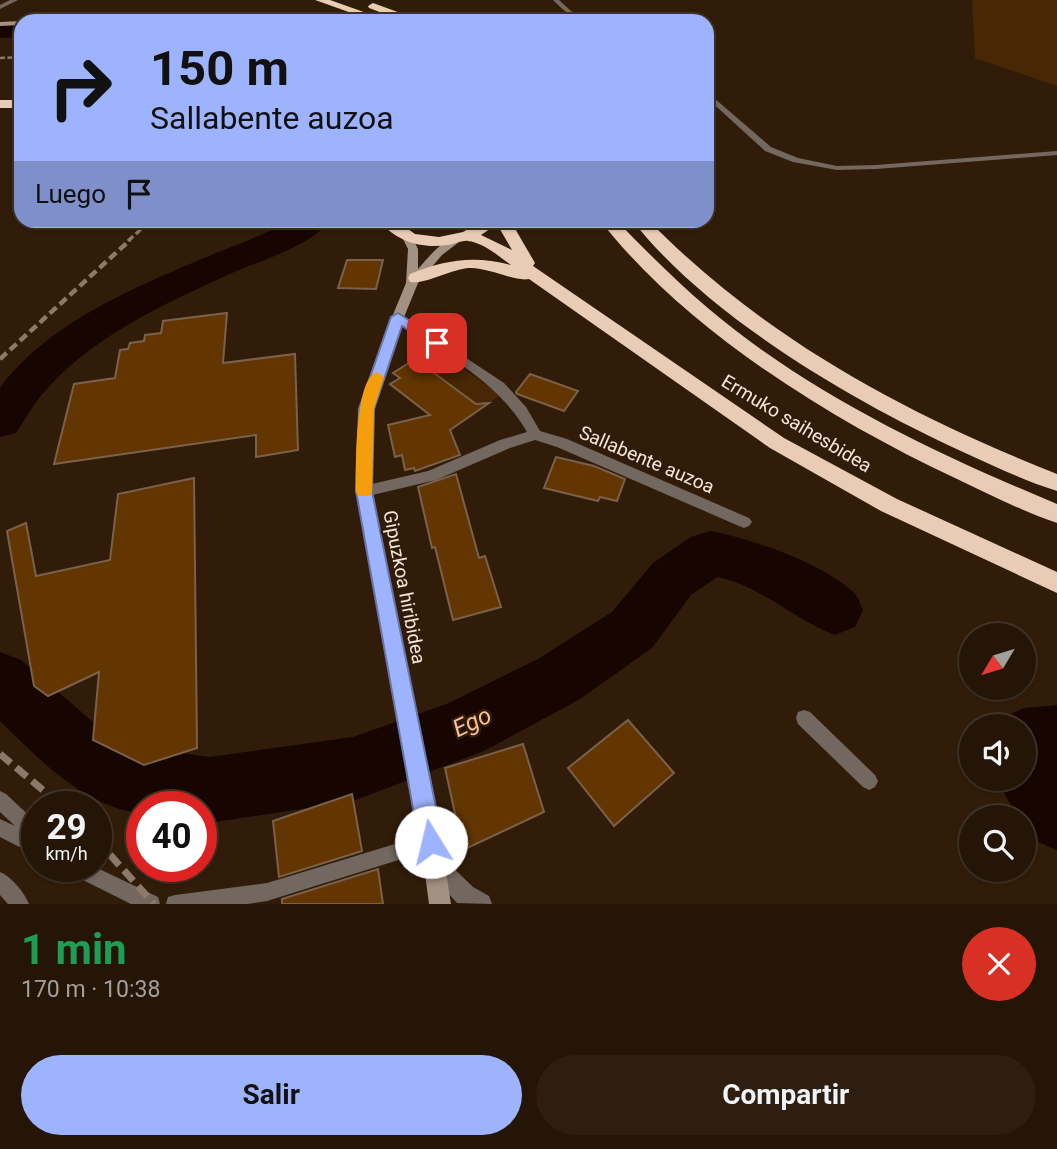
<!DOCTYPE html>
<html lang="es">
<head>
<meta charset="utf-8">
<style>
  :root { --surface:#251507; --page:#2d1e11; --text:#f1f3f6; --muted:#a39f9b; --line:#423428; --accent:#9eb3fd }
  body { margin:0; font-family:Roboto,sans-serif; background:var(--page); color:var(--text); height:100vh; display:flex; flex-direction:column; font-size:26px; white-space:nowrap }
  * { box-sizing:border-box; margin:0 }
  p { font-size:23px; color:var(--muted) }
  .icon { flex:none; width:38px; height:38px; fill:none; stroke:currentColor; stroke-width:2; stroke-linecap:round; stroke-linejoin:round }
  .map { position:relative; height:904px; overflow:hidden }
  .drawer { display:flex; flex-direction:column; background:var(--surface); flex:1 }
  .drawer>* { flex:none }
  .hud { position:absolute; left:14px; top:14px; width:700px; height:214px; border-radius:21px; box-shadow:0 2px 5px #0004,0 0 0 2px var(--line); background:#9eb3fd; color:#111; overflow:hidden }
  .needle { width:46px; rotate:232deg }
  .controls { position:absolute; left:959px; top:623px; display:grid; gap:14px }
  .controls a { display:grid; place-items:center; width:77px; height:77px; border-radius:50%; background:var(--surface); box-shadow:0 2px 5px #0004,0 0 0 2px var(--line); font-size:35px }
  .speed { position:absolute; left:21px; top:791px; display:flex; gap:14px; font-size:35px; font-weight:700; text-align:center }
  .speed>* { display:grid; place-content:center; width:91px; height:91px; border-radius:50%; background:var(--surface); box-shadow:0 2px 5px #0004,0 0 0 2px var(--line); line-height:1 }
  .speed small { font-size:18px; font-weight:400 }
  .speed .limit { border:10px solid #d22; background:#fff; color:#111 }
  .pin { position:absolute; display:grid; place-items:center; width:60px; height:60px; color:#fff; margin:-30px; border-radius:14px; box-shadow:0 4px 10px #0006 }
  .me { position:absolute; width:77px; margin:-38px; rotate:351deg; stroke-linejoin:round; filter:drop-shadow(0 0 5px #0008) }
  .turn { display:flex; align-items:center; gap:24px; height:147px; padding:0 21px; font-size:32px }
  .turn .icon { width:91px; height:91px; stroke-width:2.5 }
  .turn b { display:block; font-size:49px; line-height:60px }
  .then { display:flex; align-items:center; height:66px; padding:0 21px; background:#0003; gap:14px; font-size:26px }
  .round { display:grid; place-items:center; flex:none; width:74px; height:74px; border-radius:37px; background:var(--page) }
  .overview { display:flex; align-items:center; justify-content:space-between; height:119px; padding:0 21px }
  h1 { font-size:42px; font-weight:700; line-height:52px; color:#1e9e55 }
  .button { display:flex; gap:14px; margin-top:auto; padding:14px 21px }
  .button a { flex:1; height:80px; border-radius:42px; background:var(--accent); color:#111; font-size:28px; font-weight:700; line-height:80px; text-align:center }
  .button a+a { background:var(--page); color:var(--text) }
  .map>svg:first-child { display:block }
</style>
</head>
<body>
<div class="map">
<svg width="1057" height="904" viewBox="0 0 1057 904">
  <rect width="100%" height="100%" fill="#311c09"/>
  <g fill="#472705">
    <path d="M 972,0 L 1057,0 L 1057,86 L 975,58 Z"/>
    <path d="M 442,354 L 501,395 L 481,408 L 423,365 Z"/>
  </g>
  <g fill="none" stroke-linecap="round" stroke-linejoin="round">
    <g fill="#160500" fill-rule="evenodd">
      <path d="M 21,23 L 21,37 L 0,38 L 0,24 Z"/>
      <path d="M 290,220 L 330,220 C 313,245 259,261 232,273 C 164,304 88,338 40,397 C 31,408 24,421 16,433 L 0,437 L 0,388 C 50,320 141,285 216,253 C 240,243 267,234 290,220 Z"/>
      <path d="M 710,531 C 755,540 817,561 852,591 C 858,595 860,604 863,610 L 855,627 L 835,635 C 794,620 762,586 717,577 L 691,595 L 652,648 L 580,699 L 484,751 L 353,801 L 209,823 L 201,822 L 201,807 L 142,807 L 142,814 C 82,805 41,761 0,721 L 0,652 L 21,660 L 99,727 L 130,746 L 209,757 L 353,737 L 449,703 L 538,659 L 612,612 L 653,563 L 691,537 Z"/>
      <path d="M 1057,705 L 1057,850 C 1040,843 1024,838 1024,817 L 1018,817 L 996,779 L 1024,779 L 1024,726 L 998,726 L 1002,718 L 1024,708 Z"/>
    </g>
  </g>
  <g fill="#633601" stroke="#79614c" stroke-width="2">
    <path d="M 347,260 L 383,260 L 376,289 L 338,288 Z"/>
    <path d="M 227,313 L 223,363 L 295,354 L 298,450 L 256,457 L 256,435 L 54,464 L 74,384 L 115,378 L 120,350 L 128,349 L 130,343 L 144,341 L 145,335 L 161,333 L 163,321 Z"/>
    <path d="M 415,359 L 476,404 L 489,403 L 450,430 L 460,455 L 415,471 L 414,468 L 405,470 L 402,455 L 395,457 L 388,425 L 430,415 L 390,384 L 400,378 L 393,373 Z"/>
    <path d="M 530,374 L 578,391 L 564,411 L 517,394 L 516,392 Z"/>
    <path d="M 556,457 L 594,466 L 625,479 L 617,501 L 600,497 L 598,501 L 544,488 Z"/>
    <path d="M 456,474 L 479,558 L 485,556 L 501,607 L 453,620 L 435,547 L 432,548 L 418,487 Z"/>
    <path d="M 194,478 L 197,748 L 144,765 L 93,740 L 99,672 L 48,696 L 34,686 L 7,531 L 26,523 L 36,576 L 110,560 L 118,494 Z"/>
    <path d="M 628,720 L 674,773 L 614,826 L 568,768 Z"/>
    <path d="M 523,744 L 544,812 L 463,850 L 445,768 Z"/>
    <path d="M 352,794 L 362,851 L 279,877 L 273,821 Z"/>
    <path d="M 378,869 L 383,904 L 282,904 L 282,899 Z"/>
  </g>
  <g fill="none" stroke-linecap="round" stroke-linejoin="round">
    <g fill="#73685f" fill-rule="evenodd">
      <path d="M 553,0 L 559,0 L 571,11 L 591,21 C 575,21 564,11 553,0 Z"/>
      <path d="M 707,92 L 771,147 L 798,158 L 837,166 L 876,165 L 1057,151 L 1057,155 L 876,169 L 837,170 L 793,162 L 765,151 L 707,98 Z"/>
      <path d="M 804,710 L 810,712 L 875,775 L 878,781 L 875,787 L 869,790 L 863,787 L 798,724 L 796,718 L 798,712 Z"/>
      <path d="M 0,791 L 6,794 L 37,823 L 37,856 L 0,837 L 0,819 L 15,826 L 0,812 Z"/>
      <path d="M 431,833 L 437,836 L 440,842 L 437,848 L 267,901 L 247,904 L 166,904 L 168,897 L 175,895 L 267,883 Z"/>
      <path d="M 64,866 L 93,866 L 158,897 L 160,904 L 131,904 L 67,872 Z"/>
      <path d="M 0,872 C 12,877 24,892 29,904 L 8,904 L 0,895 Z"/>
    </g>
    <g fill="#73685f" fill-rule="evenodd">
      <path d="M 10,0 L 18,0 L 0,9 L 0,5 Z"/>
      <path d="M 398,313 L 504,383 L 526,407 L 540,431 L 567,439 L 749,518 L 752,522 L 749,526 L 744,528 L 739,526 L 557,447 L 535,440 L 510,448 L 436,480 L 364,497 L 359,495 L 357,491 L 359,487 L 428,471 L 500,440 L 527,432 C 498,381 441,352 394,320 L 394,314 Z"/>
      <path d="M 435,854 L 442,857 L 473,887 L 489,896 L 492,904 L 457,903 L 428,871 L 425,864 L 428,857 Z"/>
    </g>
    <g fill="#a39182" fill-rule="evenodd">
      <path d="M 141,16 L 212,19 L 215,21 L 67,21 L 70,19 Z"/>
      <path d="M 21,21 L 21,25 L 0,26 L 0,22 Z"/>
      <path d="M 407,234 L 411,235 L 418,249 L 418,269 C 429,257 444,236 462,237 L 463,239 L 442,255 L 418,283 L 393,344 L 373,409 L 371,491 L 437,814 L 451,904 L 429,904 L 417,814 L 357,491 L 359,409 L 381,344 L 406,283 L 408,249 L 402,237 Z"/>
    </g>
    <g fill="#e9ccb5" fill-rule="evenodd">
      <path d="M 315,0 L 330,0 L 389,21 L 374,21 Z"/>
      <path d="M 373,3 L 417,19 L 418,21 L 404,21 L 369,8 L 368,6 Z"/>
      <rect x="0" y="100" width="21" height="8"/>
      <path d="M 379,220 L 395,220 L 415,234 L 439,237 L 463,232 L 483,220 L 510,220 L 535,263 L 533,266 L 784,438 L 897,499 L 1057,572 L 1057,593 L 881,511 L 770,448 L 529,279 C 515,282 488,267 469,268 C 451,269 425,285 410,282 L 408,278 L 410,274 C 444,260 474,255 511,265 C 500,257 482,242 468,241 C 462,240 453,245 447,245 C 421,249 395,241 379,220 ZM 497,224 L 512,250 L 481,235 Z"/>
      <path d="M 600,220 L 616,220 C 646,251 676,281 709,309 C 811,395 935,453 1057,504 L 1057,523 C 1022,511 988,494 955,478 C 831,420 684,329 600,220 Z"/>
      <path d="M 632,220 L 648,220 C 765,339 904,413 1057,474 L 1057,491 C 1025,481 994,466 963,452 C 852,401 708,317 632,220 Z"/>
    </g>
    <path stroke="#8b7a6a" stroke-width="2.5" stroke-dasharray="5 2.5" stroke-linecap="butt" d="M 0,58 L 21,57"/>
    <path stroke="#8b7a6a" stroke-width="3.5" stroke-dasharray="7 3.5" stroke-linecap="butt" d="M 128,241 L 151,220"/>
    <path stroke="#8b7a6a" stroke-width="4.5" stroke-dasharray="9 4.5" stroke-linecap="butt" d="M 0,359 L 130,240"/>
    <g stroke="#8b7a6a" stroke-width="7" stroke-dasharray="14 7" stroke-linecap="butt">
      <path d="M 0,754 L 63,807"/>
      <path d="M 96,839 L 154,904"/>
    </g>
  </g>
  <path fill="#9eb3fd" stroke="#6774a4" stroke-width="2" d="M 398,313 L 444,343 L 437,348 L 432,346 L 402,326 L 374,409 L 372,491 L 443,842 L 439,851 L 431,854 L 423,851 L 419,842 L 356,491 L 359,409 L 391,317 Z"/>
  <path fill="#f59e0b" d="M 377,372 L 384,377 L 374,409 L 372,492 L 370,496 L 358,496 L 356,492 C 356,470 354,379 377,372 Z"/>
  <g text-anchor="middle" stroke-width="5" stroke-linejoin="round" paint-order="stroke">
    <g font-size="19" fill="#f4e6da" stroke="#311c09">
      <text transform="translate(797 423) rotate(31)" y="7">Ermuko saihesbidea</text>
      <text transform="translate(647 459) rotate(23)" y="7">Sallabente auzoa</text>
      <text transform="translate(405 587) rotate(79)" y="7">Gipuzkoa hiribidea</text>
    </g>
    <g font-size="24" font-style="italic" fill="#f6c195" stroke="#311c09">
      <text transform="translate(472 722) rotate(-25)" y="8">Ego</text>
    </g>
  </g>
</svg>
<div class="controls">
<a><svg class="needle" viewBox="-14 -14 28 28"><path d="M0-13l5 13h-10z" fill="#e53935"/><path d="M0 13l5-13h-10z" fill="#a39f9b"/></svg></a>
<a><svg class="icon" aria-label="sound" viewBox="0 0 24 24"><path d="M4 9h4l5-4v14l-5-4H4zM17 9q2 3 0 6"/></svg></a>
<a><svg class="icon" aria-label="search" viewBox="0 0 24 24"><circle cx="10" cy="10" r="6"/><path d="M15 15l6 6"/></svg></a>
</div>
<div class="speed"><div>29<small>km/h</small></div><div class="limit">40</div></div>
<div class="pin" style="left:437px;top:343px;background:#d93025"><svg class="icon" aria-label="arrive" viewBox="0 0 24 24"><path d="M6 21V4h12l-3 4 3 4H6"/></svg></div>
<svg class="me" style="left:431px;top:842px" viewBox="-20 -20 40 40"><circle r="19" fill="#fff"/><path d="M0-13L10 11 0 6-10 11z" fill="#9eb3fd"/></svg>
<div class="hud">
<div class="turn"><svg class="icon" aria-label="right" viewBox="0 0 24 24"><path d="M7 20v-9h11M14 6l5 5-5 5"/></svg><div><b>150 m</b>Sallabente auzoa</div></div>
<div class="then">Luego<svg class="icon" aria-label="arrive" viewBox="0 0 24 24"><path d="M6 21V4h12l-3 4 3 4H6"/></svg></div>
</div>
</div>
<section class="drawer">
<div class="overview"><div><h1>1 min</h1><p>170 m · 10:38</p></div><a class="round" style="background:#d93025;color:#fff"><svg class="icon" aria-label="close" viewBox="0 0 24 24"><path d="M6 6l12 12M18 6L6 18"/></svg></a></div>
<div class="button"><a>Salir</a><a>Compartir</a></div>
</section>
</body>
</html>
